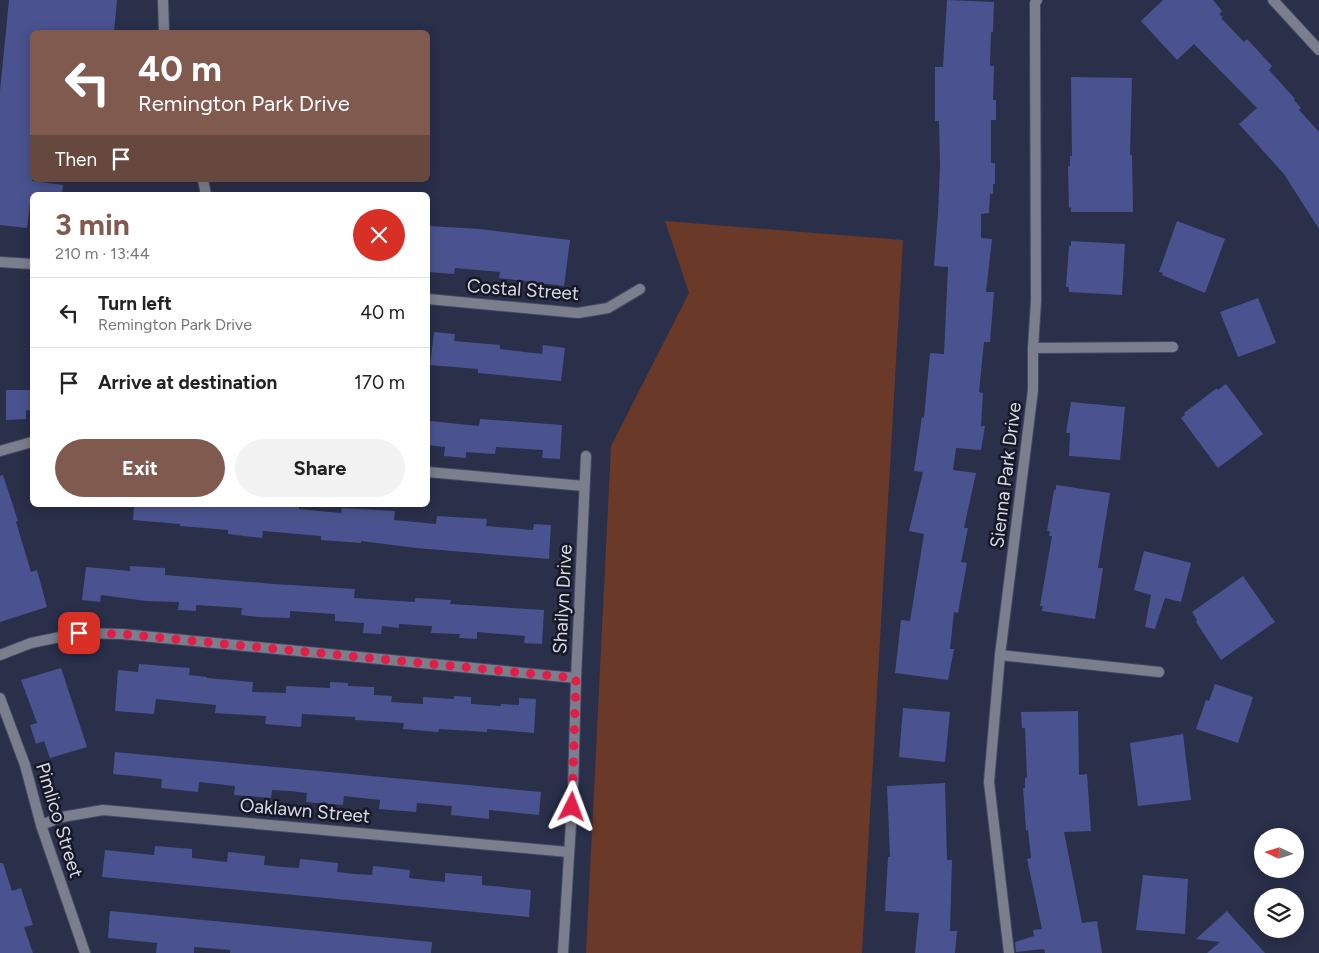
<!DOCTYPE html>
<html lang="en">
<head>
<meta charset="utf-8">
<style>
  :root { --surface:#fff; --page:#f2f2f2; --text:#222; --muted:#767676; --line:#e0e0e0; --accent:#805a4e }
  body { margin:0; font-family:Figtree,sans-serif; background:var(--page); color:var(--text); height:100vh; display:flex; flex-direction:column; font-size:19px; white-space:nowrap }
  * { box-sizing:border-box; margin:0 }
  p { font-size:16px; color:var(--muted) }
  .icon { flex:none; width:28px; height:28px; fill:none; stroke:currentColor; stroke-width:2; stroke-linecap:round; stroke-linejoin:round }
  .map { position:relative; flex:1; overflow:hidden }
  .side { position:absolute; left:30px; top:192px; width:400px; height:315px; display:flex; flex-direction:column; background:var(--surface); border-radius:8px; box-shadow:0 2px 12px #0003 }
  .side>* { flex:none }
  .banner { position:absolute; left:30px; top:30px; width:400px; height:152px; border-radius:8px; box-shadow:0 2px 12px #0003; background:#805a4e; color:#fff; overflow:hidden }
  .needle { width:32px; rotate:274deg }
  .tools { position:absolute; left:1254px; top:828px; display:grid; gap:10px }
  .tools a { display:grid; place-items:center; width:50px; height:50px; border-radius:50%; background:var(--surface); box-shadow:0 2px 12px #0003; font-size:25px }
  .pin { position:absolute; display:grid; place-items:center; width:42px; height:42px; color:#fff; margin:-21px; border-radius:10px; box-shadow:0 2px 8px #0006 }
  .me { position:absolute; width:55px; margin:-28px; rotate:3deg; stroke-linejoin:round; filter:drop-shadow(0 0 4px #0008) }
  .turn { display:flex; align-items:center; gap:18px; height:105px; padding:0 25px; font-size:22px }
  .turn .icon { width:65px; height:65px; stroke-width:2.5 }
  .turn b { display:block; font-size:35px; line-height:42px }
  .then { display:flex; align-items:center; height:48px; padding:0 25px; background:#0003; gap:10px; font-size:19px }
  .round { display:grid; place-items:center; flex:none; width:52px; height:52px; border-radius:26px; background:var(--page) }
  .head { display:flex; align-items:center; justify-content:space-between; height:85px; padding:0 25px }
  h1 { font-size:30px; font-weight:700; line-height:38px; color:var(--accent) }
  .cta { display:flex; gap:10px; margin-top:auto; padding:10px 25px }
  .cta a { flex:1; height:58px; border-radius:30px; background:var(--accent); color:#fff; font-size:20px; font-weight:700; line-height:58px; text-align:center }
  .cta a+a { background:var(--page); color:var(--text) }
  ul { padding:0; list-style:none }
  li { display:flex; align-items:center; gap:15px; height:70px; padding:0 25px; border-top:1px solid var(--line) }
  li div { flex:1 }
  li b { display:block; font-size:19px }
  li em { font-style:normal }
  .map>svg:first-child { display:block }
</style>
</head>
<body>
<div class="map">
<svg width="1319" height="953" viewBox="0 0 1319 953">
  <rect width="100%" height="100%" fill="#2a2f4a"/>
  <path fill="#6b3928" d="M 665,221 L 903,240 L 862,953 L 586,953 L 611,446 L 689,293 Z"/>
  <g fill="#4a538f">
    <path d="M 9,0 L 117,0 L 114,32 L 32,32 L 32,181 L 63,185 L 62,195 L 31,195 L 27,228 L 0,225 L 0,91 Z"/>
    <path d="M 947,0 L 994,2 L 993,32 L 991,32 L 990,66 L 994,66 L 993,100 L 996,100 L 996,120 L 991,120 L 991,163 L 995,163 L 995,184 L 993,184 L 993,194 L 990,194 L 989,213 L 981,214 L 981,238 L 992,239 L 986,292 L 994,292 L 990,342 L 984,342 L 979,392 L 983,393 L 981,426 L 985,426 L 981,450 L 956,448 L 953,470 L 976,473 L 964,528 L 968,528 L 961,562 L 967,563 L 958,613 L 954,612 L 950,649 L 954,649 L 948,680 L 895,673 L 901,620 L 910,621 L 924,534 L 909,531 L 923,472 L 914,471 L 922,417 L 924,418 L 930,353 L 944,354 L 948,267 L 934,266 L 938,213 L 940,165 L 939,121 L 935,121 L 935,67 L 943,67 Z"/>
    <path d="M 1163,0 L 1213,0 L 1222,11 L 1219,14 L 1223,17 L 1221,18 L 1244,42 L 1247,39 L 1260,53 L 1272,66 L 1269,70 L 1295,99 L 1294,100 L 1301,108 L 1299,110 L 1319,132 L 1319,229 L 1284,174 L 1239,124 L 1257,108 L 1194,44 L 1177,60 L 1141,21 Z"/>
    <path d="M 1071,77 L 1132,78 L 1130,155 L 1132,155 L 1133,212 L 1071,212 L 1071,207 L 1069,208 L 1068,166 L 1070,166 L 1070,156 L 1072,156 Z"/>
    <path d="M 1177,221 L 1225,239 L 1205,293 L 1162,275 L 1163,273 L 1159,272 Z"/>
    <path d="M 428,226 L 480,229 L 570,240 L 564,286 L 499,278 L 500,272 L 455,268 L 454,274 L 428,272 Z"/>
    <path d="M 1071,241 L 1125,244 L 1122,295 L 1069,292 L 1069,287 L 1066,287 L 1069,246 L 1071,246 Z"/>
    <path d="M 1258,298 L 1276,343 L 1238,357 L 1220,312 Z"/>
    <path d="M 434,332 L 455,334 L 454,341 L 500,345 L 500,349 L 542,354 L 543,345 L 565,348 L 561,381 L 478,373 L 478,369 L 430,365 Z"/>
    <path d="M 1226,384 L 1263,434 L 1218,468 L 1181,418 L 1185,415 L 1184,413 L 1217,388 L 1218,390 Z"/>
    <path d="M 6,390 L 32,390 L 32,411 L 26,410 L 26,419 L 6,420 Z"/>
    <path d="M 1071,402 L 1125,407 L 1120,460 L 1069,456 L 1070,433 L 1066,433 Z"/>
    <path d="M 480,419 L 562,425 L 560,459 L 542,458 L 543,450 L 496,447 L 495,454 L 466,452 L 466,458 L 444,456 L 445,447 L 428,445 L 430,421 L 479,426 Z"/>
    <path d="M 3,475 L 18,521 L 16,522 L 31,572 L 37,570 L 47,607 L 0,622 L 0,476 Z"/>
    <path d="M 1056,485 L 1110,493 L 1098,568 L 1103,568 L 1095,619 L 1042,611 L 1043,606 L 1040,606 L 1052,536 L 1049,536 L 1050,531 L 1047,531 L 1054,490 L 1056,490 Z"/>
    <path d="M 134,505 L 299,505 L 299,509 L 341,513 L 342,508 L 395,511 L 394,520 L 436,524 L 437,516 L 487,519 L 486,526 L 533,530 L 534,524 L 551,525 L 549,559 L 416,548 L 361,541 L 361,543 L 321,540 L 321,536 L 263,531 L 262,538 L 244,536 L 228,534 L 228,530 L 180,526 L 180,524 L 133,520 Z"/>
    <path d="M 1144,551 L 1191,563 L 1181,602 L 1165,598 L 1155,629 L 1145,627 L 1151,595 L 1134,590 Z"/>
    <path d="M 130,566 L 165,568 L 165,575 L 274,584 L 355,589 L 354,598 L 415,602 L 415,598 L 451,600 L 450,604 L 544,610 L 542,644 L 524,643 L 525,636 L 477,632 L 477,639 L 459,638 L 460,634 L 431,633 L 432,626 L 399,624 L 399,628 L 382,626 L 381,634 L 363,633 L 364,623 L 335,621 L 335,614 L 290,611 L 290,618 L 258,617 L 241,615 L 242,608 L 196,605 L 196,611 L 178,610 L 179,602 L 146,601 L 101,595 L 100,602 L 82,600 L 86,567 L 130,571 Z"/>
    <path d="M 1243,576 L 1275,622 L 1221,660 L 1196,622 L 1197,620 L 1192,612 Z"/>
    <path d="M 139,664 L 190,668 L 189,675 L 207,677 L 207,678 L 253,682 L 252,692 L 286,693 L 286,686 L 330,688 L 330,682 L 348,683 L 348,686 L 374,687 L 374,695 L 392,696 L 391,702 L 423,704 L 423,697 L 454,699 L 454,696 L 471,697 L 471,704 L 501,706 L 501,704 L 519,705 L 519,698 L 536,699 L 534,733 L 487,729 L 487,732 L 439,729 L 438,732 L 403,729 L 404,723 L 355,720 L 355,717 L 302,714 L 301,727 L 265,724 L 266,716 L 215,713 L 216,705 L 156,699 L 154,714 L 115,711 L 118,670 L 138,672 Z"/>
    <path d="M 61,668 L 87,747 L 50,758 L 44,741 L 36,744 L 30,725 L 37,723 L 21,680 Z"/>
    <path d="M 1215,684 L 1253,697 L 1238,743 L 1196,729 L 1206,700 L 1209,701 Z"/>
    <path d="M 903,708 L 950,712 L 945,762 L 899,757 Z"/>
    <path d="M 1078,711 L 1079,775 L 1087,774 L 1091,831 L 1064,832 L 1082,923 L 1097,921 L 1102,953 L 1045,953 L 1044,949 L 1016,952 L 1015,942 L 1034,936 L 1033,930 L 1042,929 L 1027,859 L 1031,858 L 1028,830 L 1026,830 L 1023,788 L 1025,788 L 1025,778 L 1027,778 L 1025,728 L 1022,728 L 1021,712 Z"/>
    <path d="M 1183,734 L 1191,800 L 1138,806 L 1130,743 Z"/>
    <path d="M 115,752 L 541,792 L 539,815 L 489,810 L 489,819 L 451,815 L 452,806 L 417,803 L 416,812 L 379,809 L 380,800 L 344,796 L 343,805 L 306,802 L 307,793 L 290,791 L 272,790 L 271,798 L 234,795 L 235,786 L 199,782 L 198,792 L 161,788 L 162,779 L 113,774 Z"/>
    <path d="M 945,783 L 947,860 L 952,860 L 950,931 L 957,931 L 955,953 L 915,953 L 919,913 L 885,911 L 888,857 L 890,857 L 887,786 Z"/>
    <path d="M 155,846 L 192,849 L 192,858 L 227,862 L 228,852 L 265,856 L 264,865 L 282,867 L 299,868 L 300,859 L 338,863 L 337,872 L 354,874 L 372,875 L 373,866 L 410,870 L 409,878 L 445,882 L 445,873 L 482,876 L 482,885 L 531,890 L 529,917 L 102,877 L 105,850 L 154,855 Z"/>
    <path d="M 0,863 L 3,863 L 12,891 L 21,888 L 33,925 L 24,927 L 33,953 L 0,953 Z"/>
    <path d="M 1143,875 L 1188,879 L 1185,934 L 1136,930 Z"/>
    <path d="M 110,911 L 432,942 L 431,953 L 230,953 L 230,950 L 194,947 L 194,953 L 156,953 L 157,943 L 108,938 Z"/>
    <path d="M 1227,911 L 1233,918 L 1265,953 L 1207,953 L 1220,942 L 1196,939 Z"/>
  </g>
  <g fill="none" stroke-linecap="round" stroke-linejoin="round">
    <defs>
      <g id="street">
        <path d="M 163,0 L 164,32"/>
        <path d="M 1273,0 L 1319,50"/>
        <path d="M 203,180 L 206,195"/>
        <path d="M 0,262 L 32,264"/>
        <path d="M 428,299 L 578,313 L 608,308 L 640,289"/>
        <path d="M 1033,348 L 1173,347"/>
        <path d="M 0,451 L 32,442"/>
        <path d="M 428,472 L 584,486"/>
        <path d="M 0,655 L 31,643 L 79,633 L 122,634 L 576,678"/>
        <path d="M 1000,655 L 1159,672"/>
        <path d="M 0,698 L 25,765 L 41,825 L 85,953"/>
        <path d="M 41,825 L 62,817 L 103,810 L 568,852"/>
        <path d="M 563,953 L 573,791 L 576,678 L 586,456"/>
        <path d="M 1009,953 L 989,782 L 1000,655 L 1033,390 L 1033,348 L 1036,301 L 1035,3 L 1037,0"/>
      </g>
    </defs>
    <use href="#street" stroke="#454a64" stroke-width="12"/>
    <use href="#street" stroke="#7b7f8d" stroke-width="10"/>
  </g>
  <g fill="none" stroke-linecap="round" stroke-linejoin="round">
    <path stroke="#e11d48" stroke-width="9" stroke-dasharray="0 16.2" d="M 79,633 L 122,634 L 576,678 L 572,807"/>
  </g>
  <g text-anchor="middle" stroke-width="5" stroke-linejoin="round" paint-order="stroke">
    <g font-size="19" fill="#d5d9ea" stroke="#161824">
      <text transform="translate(523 289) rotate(4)" y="7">Costal Street</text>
      <text transform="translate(1005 475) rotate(-83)" y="7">Sienna Park Drive</text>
      <text transform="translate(562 599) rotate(-87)" y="7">Shailyn Drive</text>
      <text transform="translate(305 810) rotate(5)" y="7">Oaklawn Street</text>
      <text transform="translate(60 820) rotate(73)" y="7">Pimlico Street</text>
    </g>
  </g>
</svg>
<div class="tools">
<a><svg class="needle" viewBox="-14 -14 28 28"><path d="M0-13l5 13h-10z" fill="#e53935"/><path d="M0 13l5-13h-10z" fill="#767676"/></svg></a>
<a><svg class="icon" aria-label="layers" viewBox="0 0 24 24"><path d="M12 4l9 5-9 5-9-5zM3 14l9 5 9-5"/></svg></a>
</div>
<div class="pin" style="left:79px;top:633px;background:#d93025"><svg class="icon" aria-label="arrive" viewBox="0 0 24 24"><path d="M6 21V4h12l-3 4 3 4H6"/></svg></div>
<svg class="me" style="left:572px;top:807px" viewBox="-20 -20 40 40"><path d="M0-17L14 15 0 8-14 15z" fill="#e11d48" stroke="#fff" stroke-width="4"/></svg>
<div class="banner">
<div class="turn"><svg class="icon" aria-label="left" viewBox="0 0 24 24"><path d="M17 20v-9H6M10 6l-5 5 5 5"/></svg><div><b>40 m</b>Remington Park Drive</div></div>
<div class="then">Then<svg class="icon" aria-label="arrive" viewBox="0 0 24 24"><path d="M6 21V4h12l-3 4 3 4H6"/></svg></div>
</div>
<section class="side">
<div class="head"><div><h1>3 min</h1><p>210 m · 13:44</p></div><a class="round" style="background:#d93025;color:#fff"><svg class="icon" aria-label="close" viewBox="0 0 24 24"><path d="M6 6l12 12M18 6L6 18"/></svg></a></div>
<ul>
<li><svg class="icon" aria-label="left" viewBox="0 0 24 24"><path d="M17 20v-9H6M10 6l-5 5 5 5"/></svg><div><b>Turn left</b><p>Remington Park Drive</p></div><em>40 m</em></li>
<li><svg class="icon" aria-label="arrive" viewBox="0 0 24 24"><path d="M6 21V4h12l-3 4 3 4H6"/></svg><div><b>Arrive at destination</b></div><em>170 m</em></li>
</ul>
<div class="cta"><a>Exit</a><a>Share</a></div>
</section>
</div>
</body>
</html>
